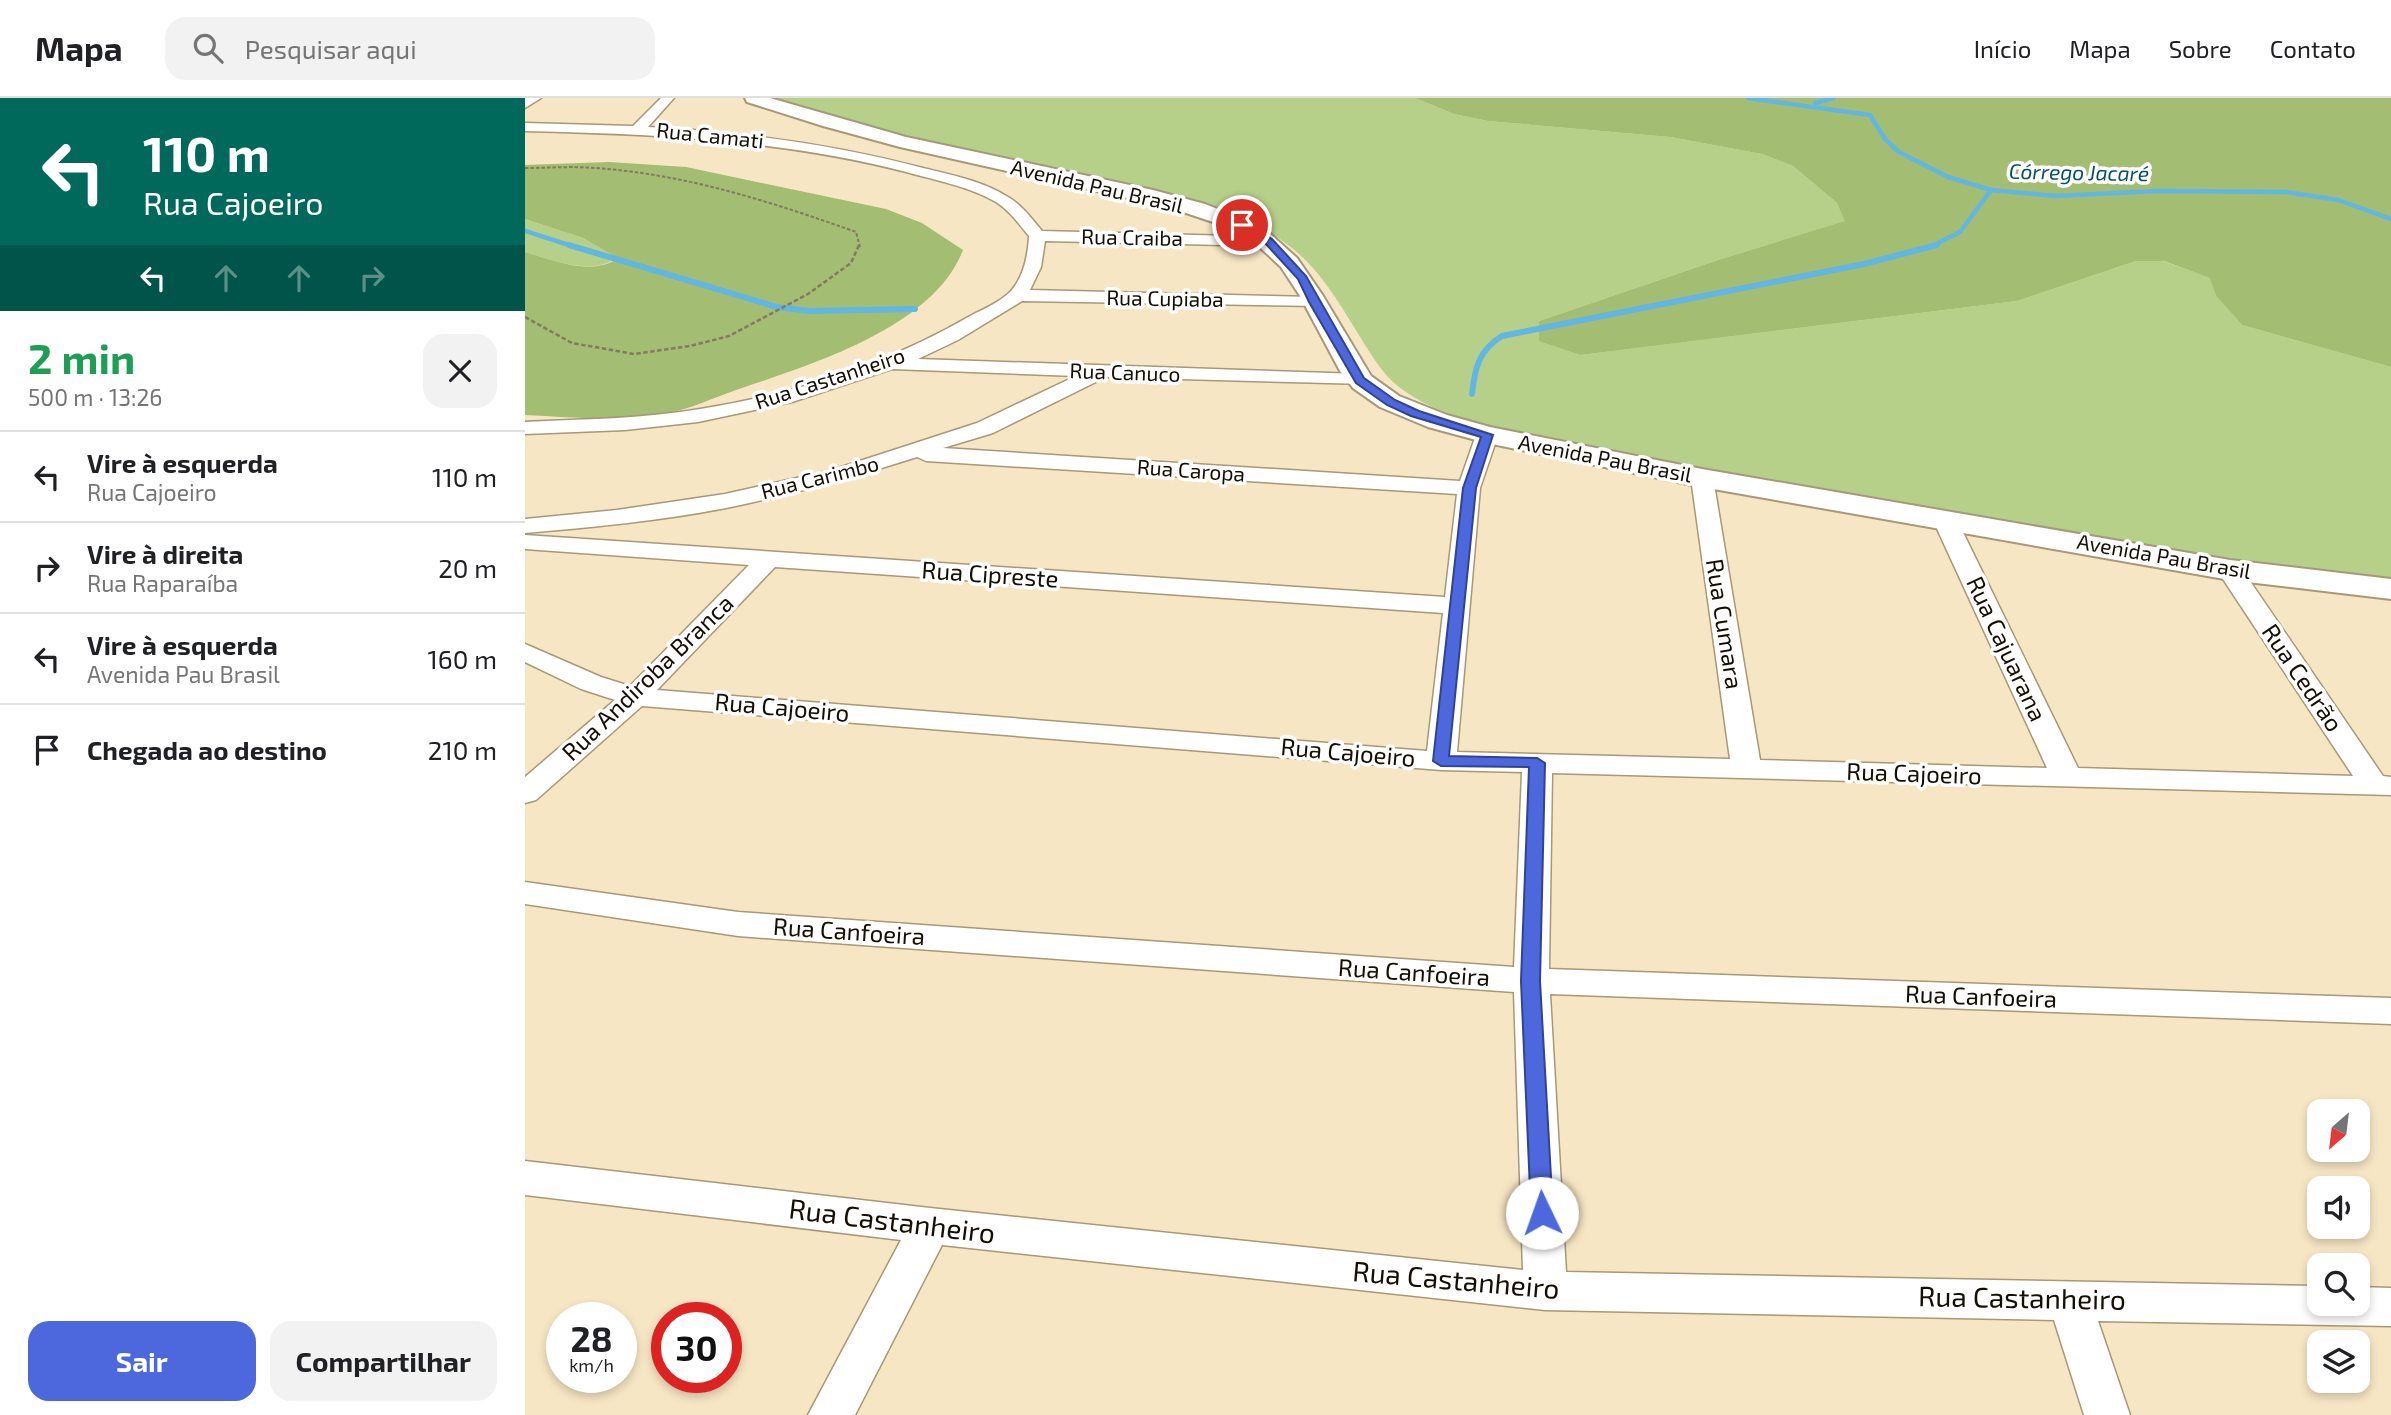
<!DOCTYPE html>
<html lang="pt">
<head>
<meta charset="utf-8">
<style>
  :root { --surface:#fff; --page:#f2f2f2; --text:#202124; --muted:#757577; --line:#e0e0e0; --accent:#4d67dc }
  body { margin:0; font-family:"Exo 2",sans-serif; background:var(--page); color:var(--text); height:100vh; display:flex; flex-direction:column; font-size:26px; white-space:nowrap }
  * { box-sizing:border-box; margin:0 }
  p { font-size:23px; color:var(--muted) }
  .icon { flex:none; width:38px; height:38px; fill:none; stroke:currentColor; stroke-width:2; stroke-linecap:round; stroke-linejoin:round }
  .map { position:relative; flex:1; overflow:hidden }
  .side { display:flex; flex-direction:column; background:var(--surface); width:525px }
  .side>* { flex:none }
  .banner { background:#00695c; color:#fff; overflow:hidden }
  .needle { width:46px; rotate:208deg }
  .controls { position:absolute; left:1782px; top:1001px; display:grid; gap:14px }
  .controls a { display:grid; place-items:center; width:63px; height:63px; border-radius:14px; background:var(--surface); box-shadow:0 4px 10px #0003; font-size:35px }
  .speed { position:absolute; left:21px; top:1204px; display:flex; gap:14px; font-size:35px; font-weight:700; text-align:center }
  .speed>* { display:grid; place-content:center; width:91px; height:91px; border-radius:50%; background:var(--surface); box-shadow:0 4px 10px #0003; line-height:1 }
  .speed small { font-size:18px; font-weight:400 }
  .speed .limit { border:10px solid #d22; background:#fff; color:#111 }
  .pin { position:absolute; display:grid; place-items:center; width:60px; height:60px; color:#fff; margin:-30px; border:4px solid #fff; border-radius:50%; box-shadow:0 2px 7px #0007 }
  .me { position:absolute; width:77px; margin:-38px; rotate:357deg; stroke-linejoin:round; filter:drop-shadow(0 0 5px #0008) }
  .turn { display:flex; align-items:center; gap:24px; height:147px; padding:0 28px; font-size:32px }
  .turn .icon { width:91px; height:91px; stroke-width:2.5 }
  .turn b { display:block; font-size:49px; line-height:60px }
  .lanes { display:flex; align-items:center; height:66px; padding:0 28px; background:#0003; justify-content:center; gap:35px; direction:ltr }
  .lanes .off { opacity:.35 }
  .round { display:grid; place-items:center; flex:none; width:74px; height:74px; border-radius:21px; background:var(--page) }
  .overview { display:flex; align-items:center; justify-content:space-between; height:119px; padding:0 28px }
  h1 { font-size:42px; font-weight:700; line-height:52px; color:#1e9e55 }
  .cta { display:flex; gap:14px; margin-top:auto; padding:14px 28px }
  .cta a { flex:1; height:80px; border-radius:21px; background:var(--accent); color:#fff; font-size:28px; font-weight:700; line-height:80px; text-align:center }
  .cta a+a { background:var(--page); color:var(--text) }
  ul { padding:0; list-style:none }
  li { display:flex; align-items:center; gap:21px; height:91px; padding:0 28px; border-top:2px solid var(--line) }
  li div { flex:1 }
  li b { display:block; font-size:26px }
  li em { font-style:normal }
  header { display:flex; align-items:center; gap:42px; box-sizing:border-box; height:98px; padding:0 35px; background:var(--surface); border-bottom:2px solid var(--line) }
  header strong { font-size:33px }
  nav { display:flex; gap:38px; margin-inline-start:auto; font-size:24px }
  .search { width:490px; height:63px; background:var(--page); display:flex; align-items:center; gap:18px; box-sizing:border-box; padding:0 24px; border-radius:21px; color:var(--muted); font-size:26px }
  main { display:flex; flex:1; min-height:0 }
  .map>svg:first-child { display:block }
</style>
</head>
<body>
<header>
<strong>Mapa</strong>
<div class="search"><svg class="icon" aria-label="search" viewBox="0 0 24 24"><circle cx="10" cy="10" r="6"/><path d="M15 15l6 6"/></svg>Pesquisar aqui</div>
<nav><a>Início</a><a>Mapa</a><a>Sobre</a><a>Contato</a></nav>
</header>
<main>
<section class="side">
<div class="banner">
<div class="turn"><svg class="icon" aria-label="left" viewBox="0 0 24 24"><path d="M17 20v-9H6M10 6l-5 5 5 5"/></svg><div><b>110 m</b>Rua Cajoeiro</div></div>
<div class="lanes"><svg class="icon" aria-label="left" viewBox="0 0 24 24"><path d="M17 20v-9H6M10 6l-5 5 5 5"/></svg><svg class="icon off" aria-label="ahead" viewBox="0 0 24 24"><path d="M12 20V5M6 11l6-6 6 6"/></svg><svg class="icon off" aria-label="ahead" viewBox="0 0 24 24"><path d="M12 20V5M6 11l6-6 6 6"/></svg><svg class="icon off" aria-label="right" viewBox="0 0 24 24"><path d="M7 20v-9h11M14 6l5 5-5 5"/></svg></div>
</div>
<div class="overview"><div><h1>2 min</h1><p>500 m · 13:26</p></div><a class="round"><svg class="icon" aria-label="close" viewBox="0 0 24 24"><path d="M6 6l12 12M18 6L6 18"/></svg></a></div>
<ul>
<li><svg class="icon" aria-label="left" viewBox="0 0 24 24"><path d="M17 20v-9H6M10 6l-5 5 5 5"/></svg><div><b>Vire à esquerda</b><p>Rua Cajoeiro</p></div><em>110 m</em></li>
<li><svg class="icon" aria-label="right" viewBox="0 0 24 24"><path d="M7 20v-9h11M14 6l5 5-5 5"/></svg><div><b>Vire à direita</b><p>Rua Raparaíba</p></div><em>20 m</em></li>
<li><svg class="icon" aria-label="left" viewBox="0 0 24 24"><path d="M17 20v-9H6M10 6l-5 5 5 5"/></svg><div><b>Vire à esquerda</b><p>Avenida Pau Brasil</p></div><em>160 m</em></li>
<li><svg class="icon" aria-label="arrive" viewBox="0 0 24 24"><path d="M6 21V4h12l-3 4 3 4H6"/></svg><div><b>Chegada ao destino</b></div><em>210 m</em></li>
</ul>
<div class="cta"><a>Sair</a><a>Compartilhar</a></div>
</section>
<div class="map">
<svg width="1866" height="1317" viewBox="0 0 1866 1317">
  <rect width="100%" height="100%" fill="#f7e6c4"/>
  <g fill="#b6d089">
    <path d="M 237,0 L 890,0 L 929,16 L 963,23 L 1145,39 L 1237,56 L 1268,68 L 1312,105 L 1321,123 L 1193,162 L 1014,223 L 1056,257 L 1492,203 L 1611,163 L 1638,163 L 1686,180 L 1691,198 L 1717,227 L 1866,269 L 1866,488 L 1685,464 L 993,336 C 953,326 908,315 874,289 C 856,275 844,253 832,234 C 797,176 776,145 712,119 L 432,54 Z"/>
    <path d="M 0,121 L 58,140 L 93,159 C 67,179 29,162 0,154 Z"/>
  </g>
  <g fill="#a3bd73">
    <path d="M 890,0 L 1866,0 L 1866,269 L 1717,227 L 1691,198 L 1685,180 L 1639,163 L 1611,163 L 1492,203 L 1056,257 L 1014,243 L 1014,223 L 1193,162 L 1320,123 L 1312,105 L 1268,68 L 1237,56 L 1145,39 L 963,23 L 929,16 Z"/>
    <path d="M 84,64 L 161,69 L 361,111 L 397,125 L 438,152 C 408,230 287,266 214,291 C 190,299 164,312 138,316 C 93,324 45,319 0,317 L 0,154 C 28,162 67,179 93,160 L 58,140 L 0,121 L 0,67 Z"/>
  </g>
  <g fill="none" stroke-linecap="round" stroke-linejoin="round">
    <g stroke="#61b7e1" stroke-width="4.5">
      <path d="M 1223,0 L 1345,17 L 1360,41 L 1374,54 L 1423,79 L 1466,92 L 1530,98 L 1632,93 L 1761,94 L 1813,102 L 1866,121"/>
      <path d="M 1290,5 L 1309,0"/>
      <path d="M 0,133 L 50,149"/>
      <path d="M 1405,149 L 1435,134 L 1466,92"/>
    </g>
    <g stroke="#61b7e1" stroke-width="6">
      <path d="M 44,147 L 252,209 L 284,213 L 390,211"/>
      <path d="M 947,296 C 950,270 953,253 977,238 L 1339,166 L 1412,147"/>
    </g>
    <defs>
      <g id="street">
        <path d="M 0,0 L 16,0 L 0,10 Z"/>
        <path d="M 136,0 L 149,0 L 123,29 C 216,34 307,46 398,70 C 427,77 458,83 483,99 C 497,107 507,121 517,133 L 749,139 L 751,143 L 749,147 L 743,148 L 520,143 L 516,169 L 505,192 L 789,199 L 798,204 L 795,208 L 497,203 L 433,242 L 393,261 L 835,276 L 842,278 L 845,282 L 842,286 L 581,279 L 468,335 L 418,350 L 935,383 L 951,337 L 954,332 L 970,332 L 973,337 L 955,390 L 932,654 L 1205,661 L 1166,380 L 1169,375 L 1185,375 L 1188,380 L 1235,662 L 1522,670 L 1408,422 L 1412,417 L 1428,417 L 1432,422 L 1553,670 L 1828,678 L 1692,472 L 1696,467 L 1705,464 L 1714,467 L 1858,678 L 1866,679 L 1866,697 L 1027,675 L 1024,871 L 1866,900 L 1866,926 L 1025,896 L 1041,1174 L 1794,1188 L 1794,1206 L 1832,1206 L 1832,1189 L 1866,1190 L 1866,1228 L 1573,1223 L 1605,1317 L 1559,1317 L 1529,1222 L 1020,1212 L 417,1147 L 330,1317 L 283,1317 L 376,1142 L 0,1097 L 0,1063 L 405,1110 L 998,1172 L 989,894 L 213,838 L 0,806 L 0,784 L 213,814 L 989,869 L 997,674 L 916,672 L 117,608 L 11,702 L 0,705 L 0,679 L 90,602 L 56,591 L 0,564 L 0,546 L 76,579 L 105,588 L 224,467 L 0,451 L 0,437 L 920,499 L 932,396 L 401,363 L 392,359 C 329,379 266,397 201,410 C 135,423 67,429 0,435 L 0,421 L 92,412 L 200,396 L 307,372 L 452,325 L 551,278 L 367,271 L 267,304 L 173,324 L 100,332 L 0,336 L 0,324 C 59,321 117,321 175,311 C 270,296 362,266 445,218 C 459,211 475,204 486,193 C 499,178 503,157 504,138 C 494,126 485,113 471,104 C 445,89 414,83 385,75 C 259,42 130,36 0,33 L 0,25 L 108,28 ZM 250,469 L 918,515 L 902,653 L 132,592 Z"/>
      </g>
      <path id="secondary" d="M 220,0 L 245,0 L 381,39 L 628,92 L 680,106 L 723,123 L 742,133 L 772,160 L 798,198 L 846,278 L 874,298 L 922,317 L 965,329 L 1177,371 L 1705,462 L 1866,481 L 1866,501 L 1705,482 L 1177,389 L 962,345 L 903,329 L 855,309 L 828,290 L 815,273 L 775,198 L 756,169 L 727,142 L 709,131 L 643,109 L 375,49 L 298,28 L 222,4 Z"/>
    </defs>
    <use href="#street" stroke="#a79877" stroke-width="3"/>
    <use href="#secondary" stroke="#a79877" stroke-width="4"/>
    <path stroke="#847963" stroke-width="2" stroke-dasharray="3.5 2" stroke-linecap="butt" d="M 0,70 C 23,70 47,68 70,70 C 160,76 247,104 331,134 L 335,149"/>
    <path stroke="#847963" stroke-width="2.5" stroke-dasharray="4.5 2.5" stroke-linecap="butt" d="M 0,219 L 47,245 L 109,256 L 165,248 L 204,238 L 283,196 L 326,165 L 334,147"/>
    <use href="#street" fill="#fff" fill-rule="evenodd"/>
    <use href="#secondary" fill="#fff" fill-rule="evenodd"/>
  </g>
  <path fill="#4d67dc" stroke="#32438f" stroke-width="2" d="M 714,125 L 720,125 L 747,141 L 781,178 L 839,280 L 870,302 L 894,313 L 968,337 L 951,390 L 924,658 L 1012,660 L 1020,665 L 1015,883 L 1028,1115 L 1025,1122 L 1017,1124 L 1009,1122 L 1006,1115 L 996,883 L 1004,669 L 916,668 L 908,663 L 938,390 L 956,339 L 886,318 L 862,307 L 831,285 L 784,204 L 773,181 L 740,145 L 714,129 Z"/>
  <g text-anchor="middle" stroke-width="7" stroke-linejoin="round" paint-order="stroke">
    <g font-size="21" fill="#140f04" stroke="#fff">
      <text transform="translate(185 38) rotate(6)" y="7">Rua Camati</text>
      <text transform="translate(572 89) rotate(13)" y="7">Avenida Pau Brasil</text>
      <text transform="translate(607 140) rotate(1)" y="7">Rua Craiba</text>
      <text transform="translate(640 201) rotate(1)" y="7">Rua Cupiaba</text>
      <text transform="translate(600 275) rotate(2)" y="7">Rua Canuco</text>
      <text transform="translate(305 281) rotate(-18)" y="7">Rua Castanheiro</text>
      <text transform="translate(1080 361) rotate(11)" y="7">Avenida Pau Brasil</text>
      <text transform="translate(666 373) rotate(4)" y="7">Rua Caropa</text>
      <text transform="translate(295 380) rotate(-14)" y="7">Rua Carimbo</text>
      <text transform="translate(1639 459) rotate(10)" y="7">Avenida Pau Brasil</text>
    </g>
    <g font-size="21" font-style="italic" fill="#06506c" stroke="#fff">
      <text transform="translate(1554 75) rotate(1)" y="7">Córrego Jacaré</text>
    </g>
    <g font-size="24" fill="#140f04" stroke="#fff">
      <text transform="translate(465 477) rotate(4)" y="8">Rua Cipreste</text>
      <text transform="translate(1199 526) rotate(81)" y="8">Rua Cumara</text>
      <text transform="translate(1481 551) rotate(65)" y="8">Rua Cajuarana</text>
      <text transform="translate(123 580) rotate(-44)" y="8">Rua Andiroba Branca</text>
      <text transform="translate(1777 580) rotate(56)" y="8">Rua Cedrão</text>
      <text transform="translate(257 610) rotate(5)" y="8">Rua Cajoeiro</text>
      <text transform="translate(823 655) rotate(5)" y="8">Rua Cajoeiro</text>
      <text transform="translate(1389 676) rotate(2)" y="8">Rua Cajoeiro</text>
      <text transform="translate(324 834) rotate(4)" y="8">Rua Canfoeira</text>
      <text transform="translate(889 875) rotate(4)" y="8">Rua Canfoeira</text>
      <text transform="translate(1456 899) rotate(2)" y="8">Rua Canfoeira</text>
    </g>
    <g font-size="28" fill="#140f04" stroke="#fff">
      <text transform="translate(367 1123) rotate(7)" y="10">Rua Castanheiro</text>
      <text transform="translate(931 1182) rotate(5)" y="10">Rua Castanheiro</text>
      <text transform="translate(1497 1200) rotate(1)" y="10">Rua Castanheiro</text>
    </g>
  </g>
</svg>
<div class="controls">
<a><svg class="needle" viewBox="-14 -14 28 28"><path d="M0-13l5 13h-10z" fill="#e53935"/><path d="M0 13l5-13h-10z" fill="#757577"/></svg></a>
<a><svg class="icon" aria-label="sound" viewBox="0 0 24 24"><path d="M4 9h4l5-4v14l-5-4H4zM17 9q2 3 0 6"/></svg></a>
<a><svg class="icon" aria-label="search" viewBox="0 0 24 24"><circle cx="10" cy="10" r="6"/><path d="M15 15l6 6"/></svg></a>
<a><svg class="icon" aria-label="layers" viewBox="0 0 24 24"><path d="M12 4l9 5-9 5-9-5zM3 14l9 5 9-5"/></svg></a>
</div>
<div class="speed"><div>28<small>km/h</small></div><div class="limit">30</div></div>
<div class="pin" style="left:717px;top:127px;background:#d93025"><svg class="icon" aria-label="arrive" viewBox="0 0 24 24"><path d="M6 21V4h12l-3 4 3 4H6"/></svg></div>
<svg class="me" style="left:1017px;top:1115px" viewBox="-20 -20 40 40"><circle r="19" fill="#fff"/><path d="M0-13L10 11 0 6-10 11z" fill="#4d67dc"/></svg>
</div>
</main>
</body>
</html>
